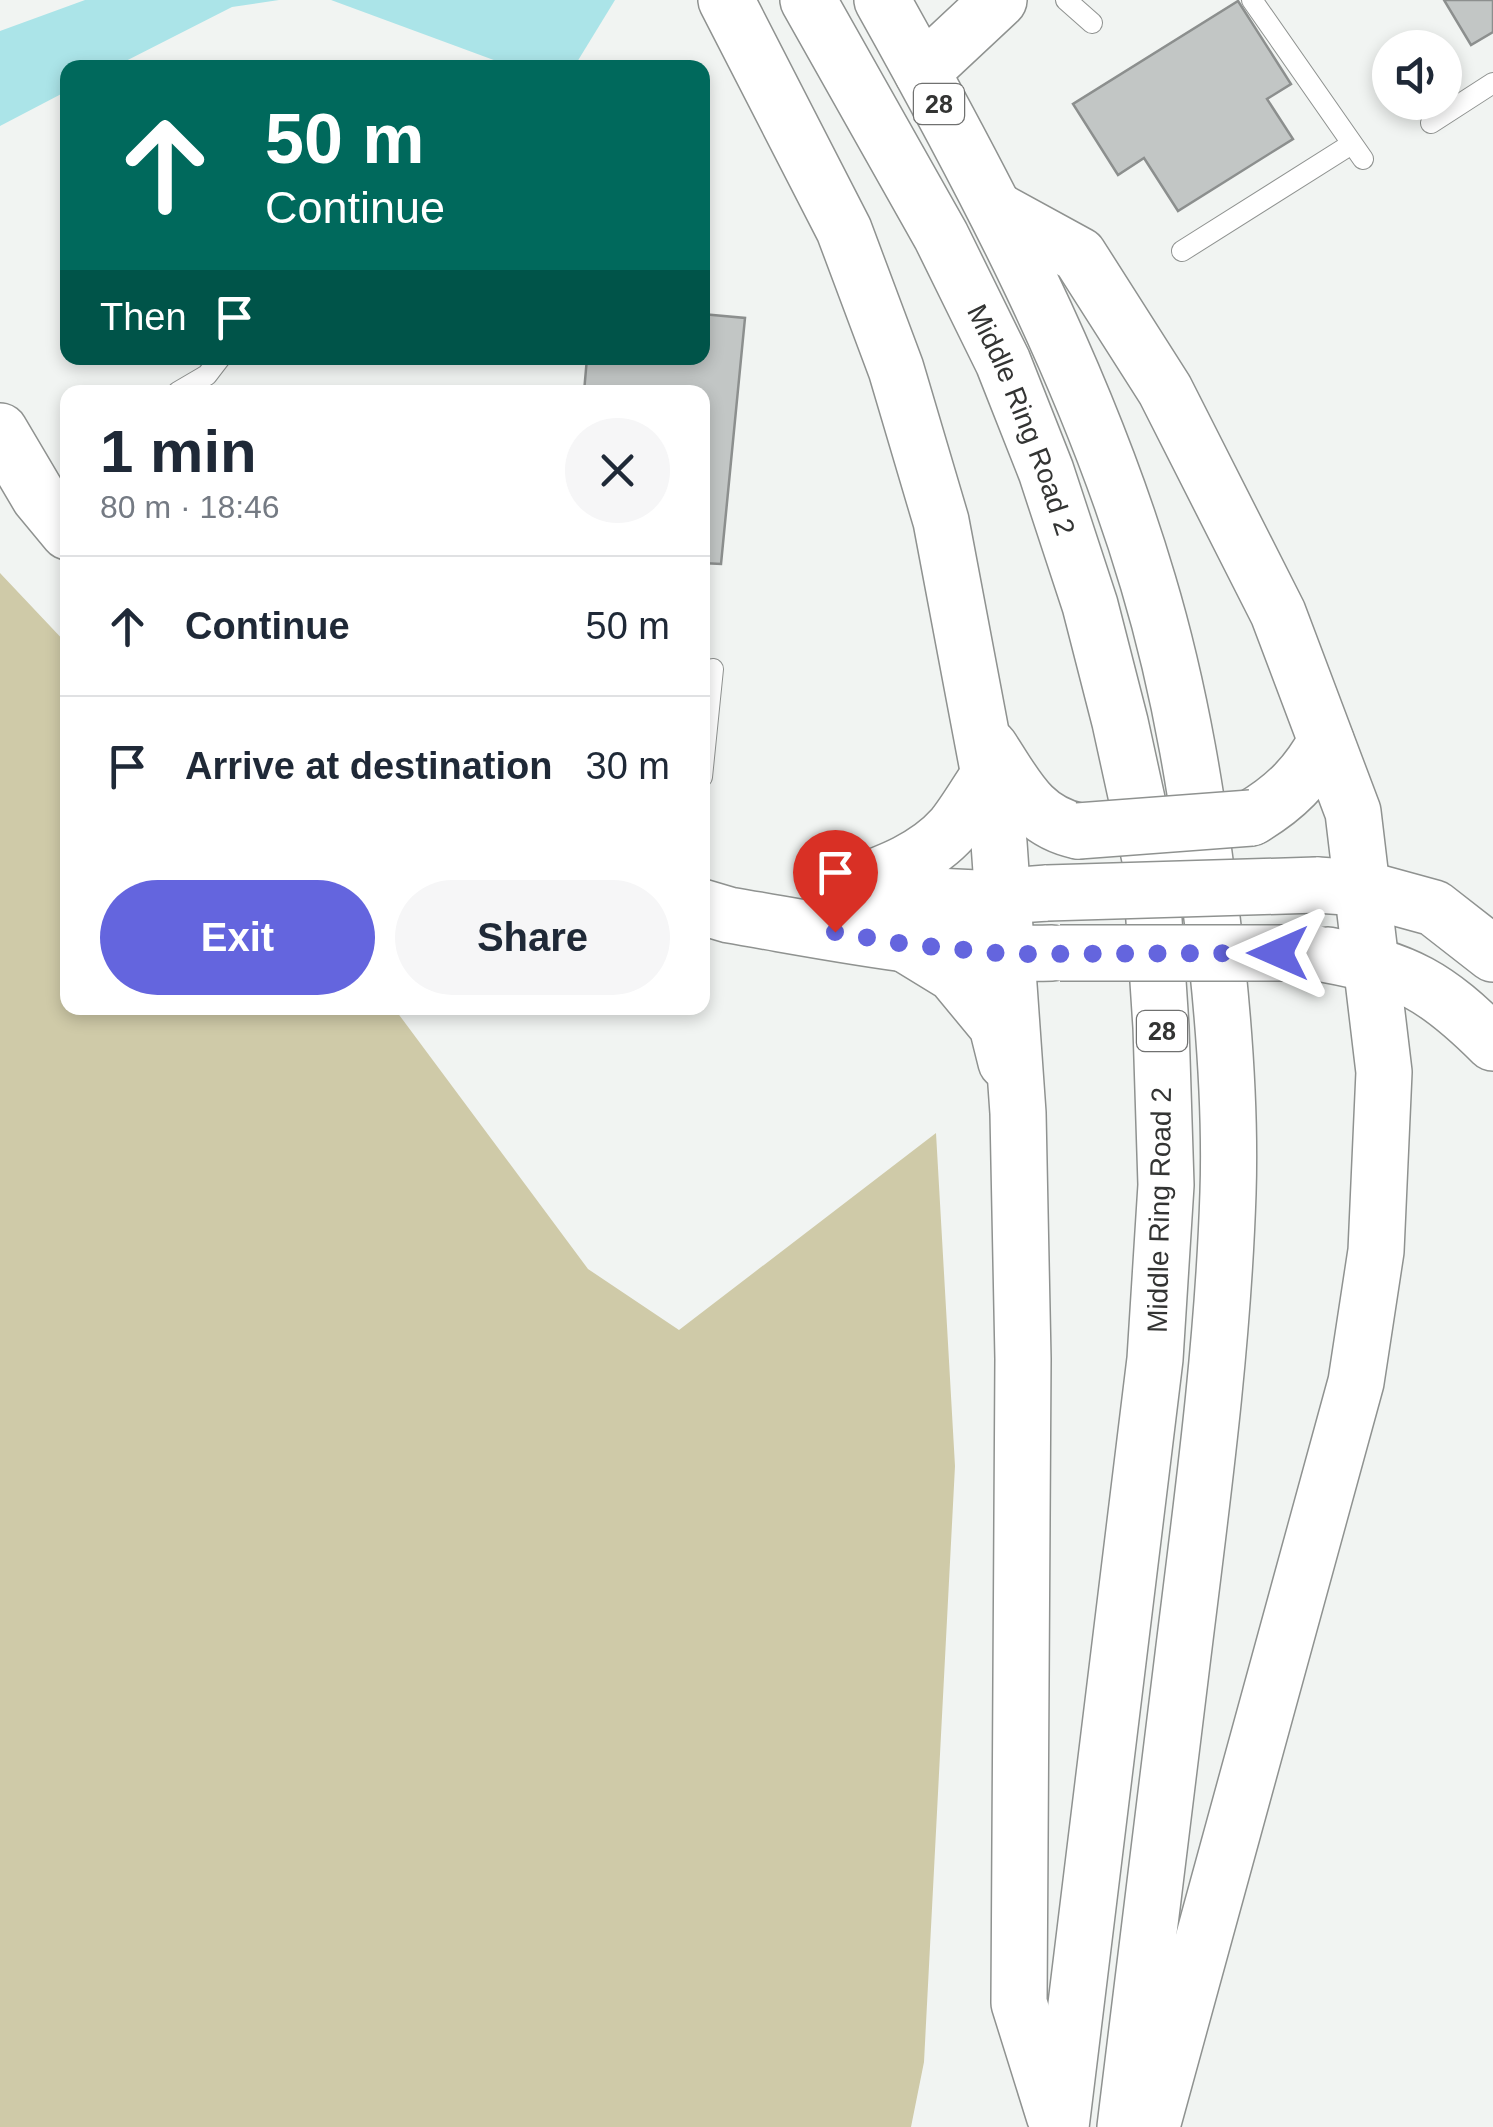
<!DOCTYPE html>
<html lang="en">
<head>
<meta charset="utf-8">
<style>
  :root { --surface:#fff; --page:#f6f6f7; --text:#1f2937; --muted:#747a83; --line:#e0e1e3; --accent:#6465de }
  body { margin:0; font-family:Helvetica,sans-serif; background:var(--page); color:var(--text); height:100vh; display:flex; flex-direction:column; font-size:38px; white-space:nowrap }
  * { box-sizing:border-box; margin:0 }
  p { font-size:32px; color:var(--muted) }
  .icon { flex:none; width:55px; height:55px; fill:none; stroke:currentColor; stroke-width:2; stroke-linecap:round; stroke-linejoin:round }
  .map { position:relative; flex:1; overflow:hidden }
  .drawer { position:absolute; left:60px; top:385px; width:650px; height:630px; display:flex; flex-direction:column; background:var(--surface); border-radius:20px; box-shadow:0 5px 15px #0003 }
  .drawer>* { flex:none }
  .top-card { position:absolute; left:60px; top:60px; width:650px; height:305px; border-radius:20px; box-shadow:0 5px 15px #0003; background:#00695c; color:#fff; overflow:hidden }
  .tools { position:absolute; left:1372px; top:30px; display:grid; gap:20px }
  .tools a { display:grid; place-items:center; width:90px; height:90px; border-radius:50%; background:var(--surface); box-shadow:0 5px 15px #0003; font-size:50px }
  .pin { position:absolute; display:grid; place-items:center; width:85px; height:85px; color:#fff; margin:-102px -42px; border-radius:50% 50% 50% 0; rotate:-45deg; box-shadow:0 0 10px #0007 }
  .pin .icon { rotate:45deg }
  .me { position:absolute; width:110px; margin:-55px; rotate:270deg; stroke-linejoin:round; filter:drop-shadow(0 0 8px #0008) }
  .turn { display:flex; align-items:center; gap:35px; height:210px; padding:0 40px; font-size:45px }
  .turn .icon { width:130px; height:130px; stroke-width:2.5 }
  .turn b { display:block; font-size:70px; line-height:85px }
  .then { display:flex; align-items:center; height:95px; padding:0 40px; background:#0003; gap:20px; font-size:38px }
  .round { display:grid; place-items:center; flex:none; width:105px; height:105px; border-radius:52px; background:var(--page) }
  .overview { display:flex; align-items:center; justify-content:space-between; height:170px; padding:0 40px }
  h1 { font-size:60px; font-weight:600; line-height:75px }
  .cta { display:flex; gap:20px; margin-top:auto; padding:20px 40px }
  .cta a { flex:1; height:115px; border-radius:60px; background:var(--accent); color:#fff; font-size:40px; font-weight:600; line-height:115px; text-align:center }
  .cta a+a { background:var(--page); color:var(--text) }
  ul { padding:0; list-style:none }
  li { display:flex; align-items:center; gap:30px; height:140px; padding:0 40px; border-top:2px solid var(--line) }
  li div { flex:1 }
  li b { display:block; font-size:38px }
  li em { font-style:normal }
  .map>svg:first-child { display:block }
</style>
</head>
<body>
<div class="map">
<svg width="1493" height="2127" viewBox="0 0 1493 2127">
  <rect width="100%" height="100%" fill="#f1f4f2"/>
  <path fill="#cfcaa8" d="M 0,573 L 67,644 L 68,1008 L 394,1008 L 588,1269 L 679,1330 L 936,1133 L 955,1466 L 924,2062 L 911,2127 L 0,2127 Z"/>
  <g fill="#abe4e8">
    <path d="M 85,0 L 279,0 L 232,7 L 114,67 L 68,68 L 67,91 L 0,126 L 0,31 Z"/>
    <path d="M 331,0 L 615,0 L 574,67 L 513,67 Z"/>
  </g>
  <g fill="#c2c6c5" stroke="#8c8f8e" stroke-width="2.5">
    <path d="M 1444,0 L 1493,0 L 1493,32 L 1471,45 Z"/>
    <path d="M 1238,1 L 1291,84 L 1267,99 L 1293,139 L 1178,211 L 1144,158 L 1118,175 L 1073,104 Z"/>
    <path d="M 702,314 L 745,318 L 721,564 L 702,563 L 702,392 L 584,392 L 587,358 L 702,358 Z"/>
  </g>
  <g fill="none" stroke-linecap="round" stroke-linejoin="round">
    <defs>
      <g id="lane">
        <path d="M 1066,0 L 1092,23"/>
        <path d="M 1252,0 L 1363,159"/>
        <path d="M 1431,123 L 1493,83"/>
        <path d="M 1182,251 L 1350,145"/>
        <path d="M 178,392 L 207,375 L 220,358"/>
        <path d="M 702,777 L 713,669"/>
      </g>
      <g id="secondary">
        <path d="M 922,72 L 999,0"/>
        <path d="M 0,431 L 39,497 L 68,532"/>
        <path d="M 1317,885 L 1361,888 L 1434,908 L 1493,954"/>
        <path d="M 830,891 L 977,898 L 1047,893"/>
        <path d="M 702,907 L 729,915 C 836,933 943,956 1052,953"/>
        <path d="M 1328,955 C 1406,969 1437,987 1493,1043"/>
      </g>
      <g id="highway">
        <path d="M 726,0 L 844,230 L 896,369 L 941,521 L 989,775 L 999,843 L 1018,1113 L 1023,1359 L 1019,2003 L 1054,2115"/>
        <path id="s1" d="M 808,0 L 941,236 L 1003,362 L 1046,471 L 1090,605 L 1120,722 L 1150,859 L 1161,1027 L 1166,1185 L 1155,1359 L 1061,2127"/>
        <path d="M 882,0 C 986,186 1087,376 1148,582 C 1181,692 1199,804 1212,918 C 1223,1009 1231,1101 1228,1193 C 1223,1348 1202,1501 1183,1655 C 1164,1812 1144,1970 1125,2127"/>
        <path d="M 995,209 L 1079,255 L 1165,390 L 1278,613 L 1353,812 L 1384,1072 L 1376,1251 L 1356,1382 L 1154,2119"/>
        <path d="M 990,747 C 1015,784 1030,821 1078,831"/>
        <path d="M 1251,818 C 1285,798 1307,776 1326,741"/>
        <path d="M 834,892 C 876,876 922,863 953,828 C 966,812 977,792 989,775"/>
        <path d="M 905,944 L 954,974 L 997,1026 L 1006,1062"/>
      </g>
    </defs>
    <use href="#lane" stroke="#8f9290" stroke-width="22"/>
    <use href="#secondary" stroke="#8f9290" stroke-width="58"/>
    <use href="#highway" stroke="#8f9290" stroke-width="58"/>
    <use href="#lane" stroke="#fff" stroke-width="20"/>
    <use href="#secondary" stroke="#fff" stroke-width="55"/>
    <use href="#highway" stroke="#fff" stroke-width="55"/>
    <defs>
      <g id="secondary-bridge">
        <path d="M 1047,893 L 1317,885"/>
        <path d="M 1060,953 L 1314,953"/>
      </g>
      <path id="highway-bridge" d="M 1078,831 L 1251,818"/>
    </defs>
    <use href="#secondary-bridge" stroke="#8f9290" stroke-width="58" stroke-linecap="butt"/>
    <use href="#highway-bridge" stroke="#8f9290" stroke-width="58" stroke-linecap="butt"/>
    <use href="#secondary-bridge" stroke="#fff" stroke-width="55"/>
    <use href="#highway-bridge" stroke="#fff" stroke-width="55"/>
  </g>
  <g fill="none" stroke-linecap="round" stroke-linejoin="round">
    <path stroke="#6465de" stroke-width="18" stroke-dasharray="0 32.4" d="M 835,932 L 905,944 L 1008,954 L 1278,953"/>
  </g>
  <g text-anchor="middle" stroke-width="9" stroke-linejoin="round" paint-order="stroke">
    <g fill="#fff" stroke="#707170" stroke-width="2.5">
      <rect x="914" y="84" width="50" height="40" rx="8"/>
      <rect x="1137" y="1011" width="50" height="40" rx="8"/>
    </g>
    <g font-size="25" font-weight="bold" fill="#333433">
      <text x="939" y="113">28</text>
      <text x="1162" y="1040">28</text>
    </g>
    <g font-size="28" fill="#333433" stroke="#fff">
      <text dy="10" stroke="none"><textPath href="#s1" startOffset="472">Middle Ring Road 2</textPath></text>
      <text transform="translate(1159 1210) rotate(-89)" y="10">Middle Ring Road 2</text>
    </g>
  </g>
</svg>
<div class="tools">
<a><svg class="icon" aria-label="sound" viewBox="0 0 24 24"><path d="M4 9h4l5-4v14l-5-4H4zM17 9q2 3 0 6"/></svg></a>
</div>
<div class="pin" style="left:835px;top:932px;background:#d93025"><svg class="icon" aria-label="arrive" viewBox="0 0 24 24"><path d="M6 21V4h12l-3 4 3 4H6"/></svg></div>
<svg class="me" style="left:1278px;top:953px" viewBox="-20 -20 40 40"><path d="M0-17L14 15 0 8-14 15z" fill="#6465de" stroke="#fff" stroke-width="4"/></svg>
<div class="top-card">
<div class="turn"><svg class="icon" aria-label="ahead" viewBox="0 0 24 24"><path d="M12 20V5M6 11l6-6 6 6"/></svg><div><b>50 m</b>Continue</div></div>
<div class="then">Then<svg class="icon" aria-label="arrive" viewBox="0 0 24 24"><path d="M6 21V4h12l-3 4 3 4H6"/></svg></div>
</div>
<section class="drawer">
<div class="overview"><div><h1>1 min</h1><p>80 m · 18:46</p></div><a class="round"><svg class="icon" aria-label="close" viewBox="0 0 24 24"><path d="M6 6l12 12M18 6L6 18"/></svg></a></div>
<ul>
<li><svg class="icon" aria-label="ahead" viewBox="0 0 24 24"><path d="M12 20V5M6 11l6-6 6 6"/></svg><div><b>Continue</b></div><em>50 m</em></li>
<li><svg class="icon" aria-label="arrive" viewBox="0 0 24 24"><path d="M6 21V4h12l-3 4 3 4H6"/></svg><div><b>Arrive at destination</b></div><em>30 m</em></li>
</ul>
<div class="cta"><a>Exit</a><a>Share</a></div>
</section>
</div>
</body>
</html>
